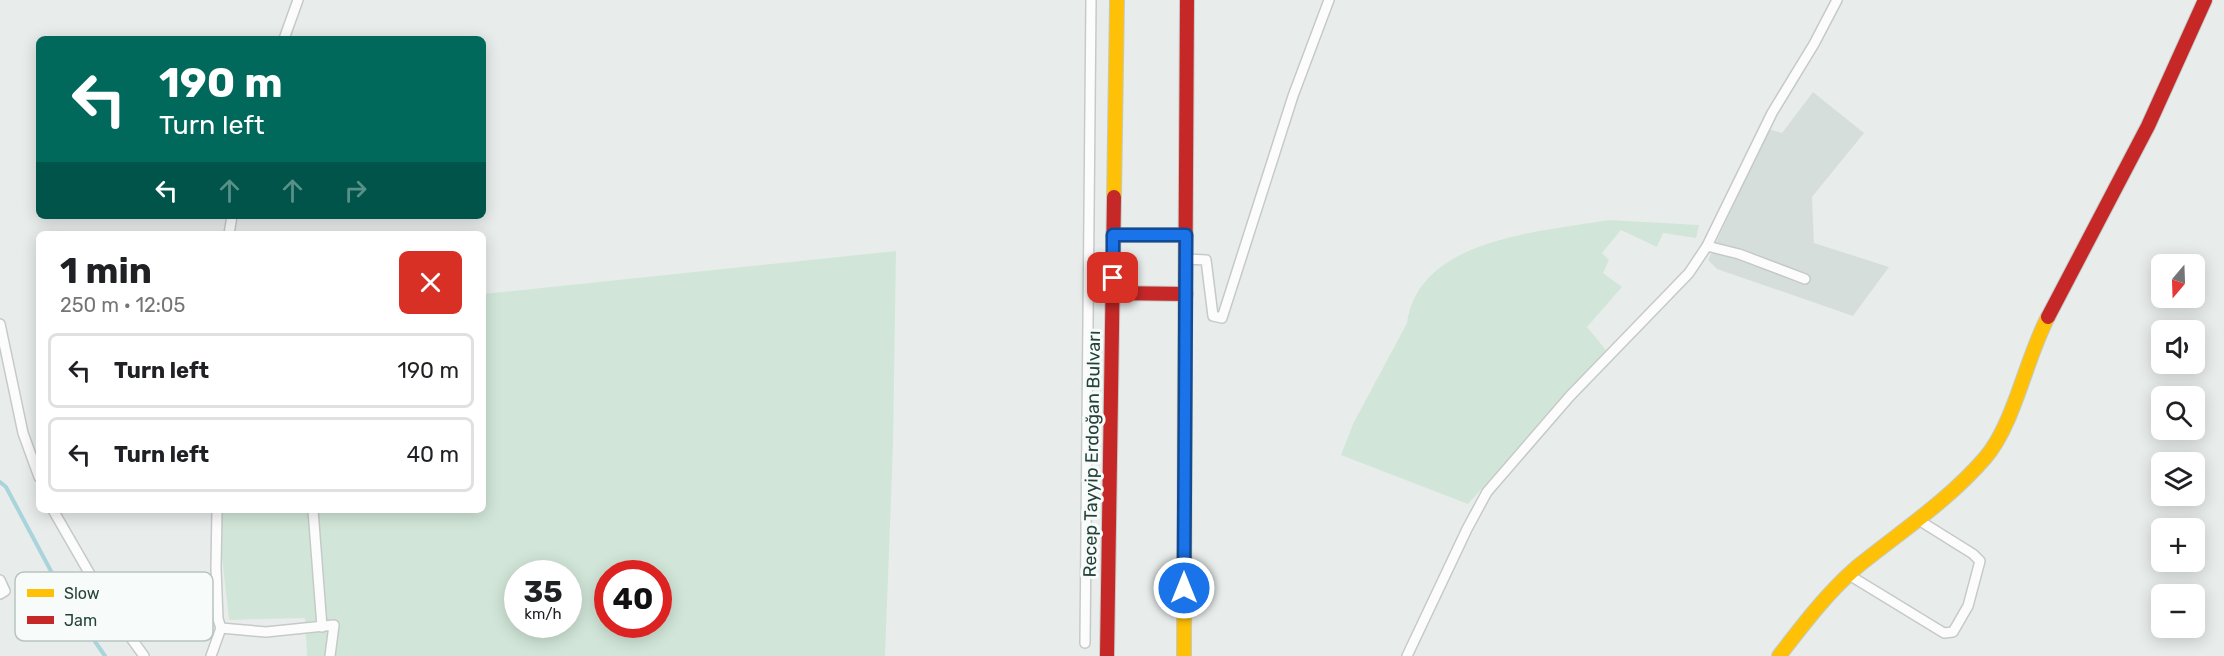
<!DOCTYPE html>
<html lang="en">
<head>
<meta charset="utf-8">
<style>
  :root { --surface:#fff; --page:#f6f6f6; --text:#202124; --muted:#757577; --line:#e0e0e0 }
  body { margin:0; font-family:Rubik,sans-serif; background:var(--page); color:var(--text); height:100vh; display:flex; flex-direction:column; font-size:22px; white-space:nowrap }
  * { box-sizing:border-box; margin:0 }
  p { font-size:20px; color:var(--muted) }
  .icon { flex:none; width:33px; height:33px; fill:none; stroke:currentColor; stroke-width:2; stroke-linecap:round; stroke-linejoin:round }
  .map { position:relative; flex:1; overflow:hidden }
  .side { position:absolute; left:36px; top:231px; width:450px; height:282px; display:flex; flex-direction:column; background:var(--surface); border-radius:9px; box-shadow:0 3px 15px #0003 }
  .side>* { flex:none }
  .top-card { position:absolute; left:36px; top:36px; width:450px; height:183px; border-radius:9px; box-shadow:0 3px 15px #0003; background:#00695c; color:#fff; overflow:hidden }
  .needle { width:39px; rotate:199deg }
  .controls { position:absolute; left:2151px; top:254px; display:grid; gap:12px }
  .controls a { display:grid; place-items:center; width:54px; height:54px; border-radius:9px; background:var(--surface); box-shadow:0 3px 15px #0003; font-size:30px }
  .speed { position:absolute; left:504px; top:560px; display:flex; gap:12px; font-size:30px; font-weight:700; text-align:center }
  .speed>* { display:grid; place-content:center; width:78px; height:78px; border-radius:50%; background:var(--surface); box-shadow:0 3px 15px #0003; line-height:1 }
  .speed small { font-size:15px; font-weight:400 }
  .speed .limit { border:9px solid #d22; background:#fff; color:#111 }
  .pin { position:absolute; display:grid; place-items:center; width:51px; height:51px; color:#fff; margin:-26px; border-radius:12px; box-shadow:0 3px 9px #0006 }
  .me { position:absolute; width:66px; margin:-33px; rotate:0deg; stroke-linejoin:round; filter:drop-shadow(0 0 4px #0008) }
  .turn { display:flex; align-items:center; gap:21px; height:126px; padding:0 24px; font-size:27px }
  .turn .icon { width:78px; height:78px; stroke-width:2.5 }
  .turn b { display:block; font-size:42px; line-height:51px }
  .lanes { display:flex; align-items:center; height:57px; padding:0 24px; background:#0003; justify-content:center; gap:30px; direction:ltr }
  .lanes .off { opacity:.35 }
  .round { display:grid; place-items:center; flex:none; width:63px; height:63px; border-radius:9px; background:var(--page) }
  .overview { display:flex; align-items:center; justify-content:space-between; height:102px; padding:0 24px }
  h1 { font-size:36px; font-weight:700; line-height:45px }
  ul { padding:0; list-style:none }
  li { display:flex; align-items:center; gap:18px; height:75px; margin:0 12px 9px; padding:0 12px; border:3px solid var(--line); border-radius:9px }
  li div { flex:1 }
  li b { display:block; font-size:22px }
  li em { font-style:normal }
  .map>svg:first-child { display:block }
</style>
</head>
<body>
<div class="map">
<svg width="2224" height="656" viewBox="0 0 2224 656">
  <rect width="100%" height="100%" fill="#e8edeb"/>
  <path fill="#d6dedb" d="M 1813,92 L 1864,133 L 1812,197 L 1814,243 L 1889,267 L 1853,316 L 1717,269 L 1708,260 L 1769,129 L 1782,133 Z"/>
  <g fill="#d1e6d8" fill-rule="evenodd">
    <path d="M 1609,220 L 1699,225 L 1696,238 L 1663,233 L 1657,247 L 1621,230 L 1602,253 L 1609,260 L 1603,273 L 1622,287 L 1587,327 L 1606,350 L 1468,504 L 1341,455 L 1353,424 L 1407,323 C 1419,237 1542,232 1609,220 Z"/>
    <path d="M 896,251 L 893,445 L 885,656 L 307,656 L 305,618 L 229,620 L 221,548 L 222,510 L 483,510 L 483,294 ZM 518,573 L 568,573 L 568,624 L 518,624 ZM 608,573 L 658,573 L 658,624 L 608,624 Z"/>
  </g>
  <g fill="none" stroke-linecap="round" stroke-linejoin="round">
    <path stroke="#a9d4db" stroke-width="4" d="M 0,482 L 6,487 L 67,601 L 105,656"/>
    <defs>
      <g id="street">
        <path d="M 284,39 L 298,0"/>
        <path d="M 229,234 L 232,216"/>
        <path d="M 1707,246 L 1739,254 L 1805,279"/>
        <path d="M 1090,259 L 1113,262"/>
        <path d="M 1186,259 L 1206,260 L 1213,316 L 1222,318 L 1293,96 L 1329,0"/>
        <path d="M 0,324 L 23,433 L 39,477"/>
        <path d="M 53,510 L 110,609 L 144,656"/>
        <path d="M 313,510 L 322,627"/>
        <path d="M 1849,575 L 1944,633 L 1953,632 L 1968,606 L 1980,561 L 1973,554 L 1917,519"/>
        <path d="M 0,580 L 5,591 L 0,594"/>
        <path d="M 221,628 L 266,632 L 334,625 L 330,656"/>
        <path d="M 1085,643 L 1091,0"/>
        <path d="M 211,656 L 221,628 L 218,619 L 216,568 L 217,510"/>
        <path d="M 1407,656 L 1467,529 L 1487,492 L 1570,396 L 1689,273 L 1707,246 L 1772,113 L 1814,44 L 1837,0"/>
      </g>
      <g id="slow">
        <path d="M 1114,197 L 1117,0"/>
        <path d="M 1113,235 L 1186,235"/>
        <path d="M 1184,656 L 1185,343"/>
        <path d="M 1779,656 C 1803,625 1827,593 1857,567 C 1900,532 1948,501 1985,458 C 2014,425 2026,358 2048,317"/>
      </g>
      <g id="jam">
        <path d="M 1112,293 L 1186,294"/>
        <path d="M 2048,317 L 2148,126 L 2205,0"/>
        <path d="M 1185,343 L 1187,0"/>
        <path d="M 1107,656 L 1114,197"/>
      </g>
    </defs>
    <use href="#street" stroke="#c5cac8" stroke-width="12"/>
    <use href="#slow" stroke="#c3cbc8" stroke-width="16"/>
    <use href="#jam" stroke="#c3cbc8" stroke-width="16"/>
    <use href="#street" stroke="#fcfcfc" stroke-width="9"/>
    <use href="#slow" stroke="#ffc107" stroke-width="14"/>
    <use href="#jam" stroke="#c62828" stroke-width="14"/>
  </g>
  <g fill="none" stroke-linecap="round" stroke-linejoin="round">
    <defs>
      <path id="route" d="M 1113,278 L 1113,235 L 1186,235 L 1184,588"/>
    </defs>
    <use href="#route" stroke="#114b97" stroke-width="15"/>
    <use href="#route" stroke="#1a73e8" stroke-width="10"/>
  </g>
  <g text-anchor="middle" stroke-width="6" stroke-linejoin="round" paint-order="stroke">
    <g font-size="18" fill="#24423a" stroke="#f7fbf9">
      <text transform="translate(1092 454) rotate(-89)" y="6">Recep Tayyip Erdoğan Bulvarı</text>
    </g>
  </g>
  <rect x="15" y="572" width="198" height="69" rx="9" fill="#f7fbf9" stroke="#b8c4c0" stroke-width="1.5"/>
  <rect x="27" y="589" width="27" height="8" fill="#ffc107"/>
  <rect x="27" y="616" width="27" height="8" fill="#c62828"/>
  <g font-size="16" fill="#24423a">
    <text x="64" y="599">Slow</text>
    <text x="64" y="626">Jam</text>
  </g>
</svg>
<div class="controls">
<a><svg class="needle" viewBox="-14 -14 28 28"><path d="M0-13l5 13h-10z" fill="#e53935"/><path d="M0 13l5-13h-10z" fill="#757577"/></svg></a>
<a><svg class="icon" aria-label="sound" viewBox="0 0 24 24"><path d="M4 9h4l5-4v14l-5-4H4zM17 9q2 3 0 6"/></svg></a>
<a><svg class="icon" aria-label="search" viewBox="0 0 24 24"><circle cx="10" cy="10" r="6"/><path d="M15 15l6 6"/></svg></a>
<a><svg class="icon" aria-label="layers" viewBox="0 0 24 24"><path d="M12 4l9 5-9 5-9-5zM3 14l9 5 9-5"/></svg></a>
<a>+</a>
<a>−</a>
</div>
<div class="speed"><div>35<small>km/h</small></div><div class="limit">40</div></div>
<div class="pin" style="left:1113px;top:278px;background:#d93025"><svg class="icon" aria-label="arrive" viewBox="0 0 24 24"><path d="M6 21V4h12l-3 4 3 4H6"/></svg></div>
<svg class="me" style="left:1184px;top:588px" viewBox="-20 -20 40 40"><circle r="17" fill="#1a73e8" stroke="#fff" stroke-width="3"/><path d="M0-11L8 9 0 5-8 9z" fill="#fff"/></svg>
<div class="top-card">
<div class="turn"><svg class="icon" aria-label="left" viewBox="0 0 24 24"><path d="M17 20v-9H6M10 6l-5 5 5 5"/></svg><div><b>190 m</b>Turn left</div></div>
<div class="lanes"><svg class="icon" aria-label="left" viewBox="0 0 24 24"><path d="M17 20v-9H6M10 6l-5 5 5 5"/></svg><svg class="icon off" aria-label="ahead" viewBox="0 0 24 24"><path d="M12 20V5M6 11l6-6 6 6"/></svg><svg class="icon off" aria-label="ahead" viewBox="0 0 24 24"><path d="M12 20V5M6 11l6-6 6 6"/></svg><svg class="icon off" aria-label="right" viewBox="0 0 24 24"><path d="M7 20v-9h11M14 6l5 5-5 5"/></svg></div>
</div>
<section class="side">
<div class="overview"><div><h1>1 min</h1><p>250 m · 12:05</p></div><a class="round" style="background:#d93025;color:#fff"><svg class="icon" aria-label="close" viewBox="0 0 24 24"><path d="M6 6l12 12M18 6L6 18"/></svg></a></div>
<ul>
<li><svg class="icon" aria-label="left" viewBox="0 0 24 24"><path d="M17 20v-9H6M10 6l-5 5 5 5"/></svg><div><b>Turn left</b></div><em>190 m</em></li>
<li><svg class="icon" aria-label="left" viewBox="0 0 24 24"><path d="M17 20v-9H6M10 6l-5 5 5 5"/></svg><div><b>Turn left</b></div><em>40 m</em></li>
</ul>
</section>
</div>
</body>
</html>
